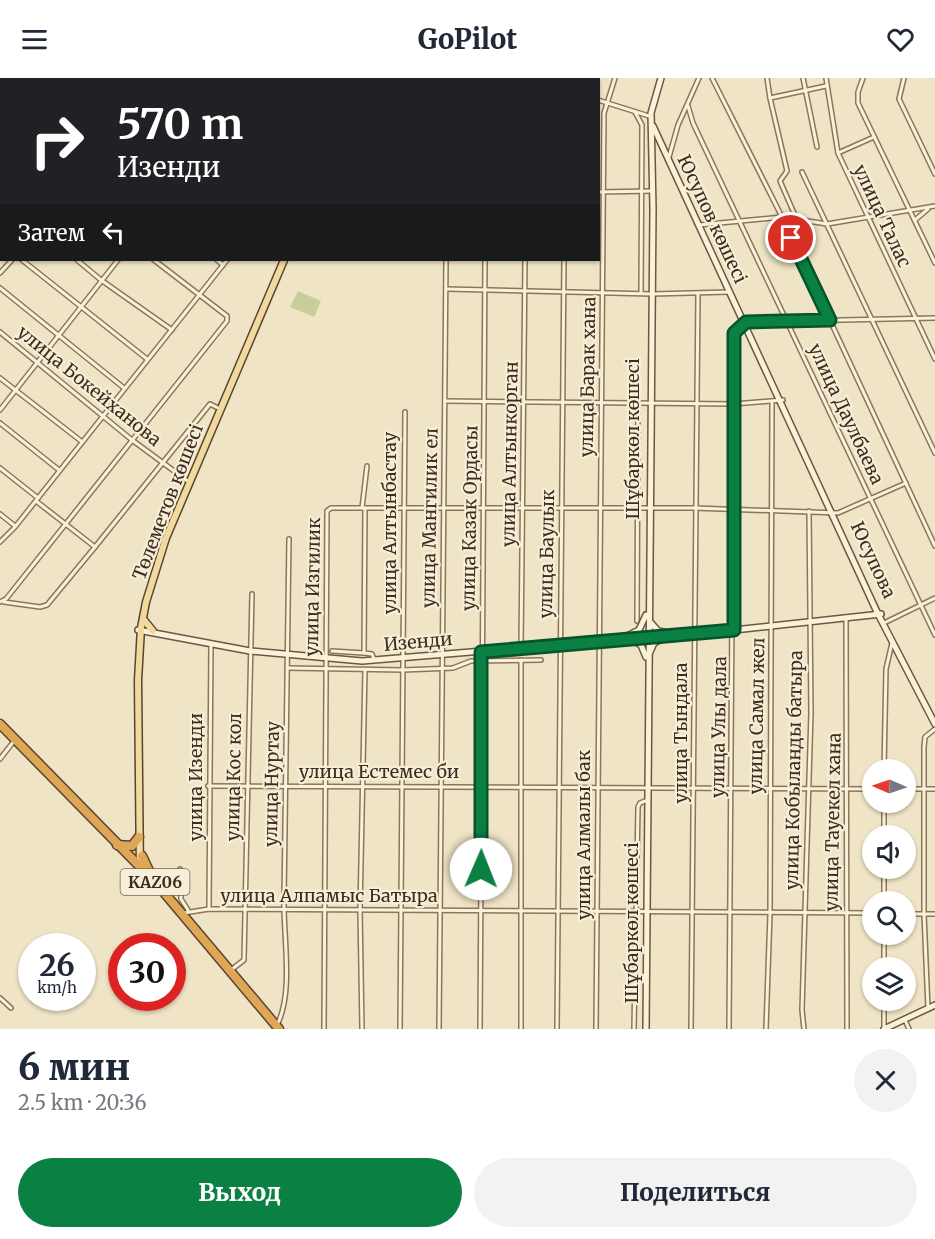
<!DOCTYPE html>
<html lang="ru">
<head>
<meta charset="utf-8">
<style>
  :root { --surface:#fff; --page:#f2f2f3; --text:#1f2937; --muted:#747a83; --accent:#0b8043 }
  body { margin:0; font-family:Merriweather,serif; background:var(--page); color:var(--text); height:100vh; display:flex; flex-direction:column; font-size:22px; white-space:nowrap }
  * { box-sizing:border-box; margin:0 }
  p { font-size:20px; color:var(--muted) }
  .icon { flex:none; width:33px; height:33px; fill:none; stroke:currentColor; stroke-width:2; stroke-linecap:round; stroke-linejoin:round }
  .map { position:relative; height:951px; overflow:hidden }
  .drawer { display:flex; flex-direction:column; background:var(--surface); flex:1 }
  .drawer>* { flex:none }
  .banner { position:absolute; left:0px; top:0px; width:600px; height:183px; box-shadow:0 2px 4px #0004; background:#202124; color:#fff; overflow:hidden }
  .needle { width:39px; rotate:272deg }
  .tools { position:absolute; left:862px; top:681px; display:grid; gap:12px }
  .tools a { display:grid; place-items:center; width:54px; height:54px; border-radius:50%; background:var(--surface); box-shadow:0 2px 4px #0004; font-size:30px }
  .speed { position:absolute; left:18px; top:855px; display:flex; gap:12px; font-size:30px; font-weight:700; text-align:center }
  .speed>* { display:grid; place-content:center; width:78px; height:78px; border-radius:50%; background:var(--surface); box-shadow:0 2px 4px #0004; line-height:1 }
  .speed small { font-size:15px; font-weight:400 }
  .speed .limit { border:9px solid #d22; background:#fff; color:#111 }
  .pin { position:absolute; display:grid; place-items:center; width:51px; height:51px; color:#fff; margin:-26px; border:3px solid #fff; border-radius:50%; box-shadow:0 2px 6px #0007 }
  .me { position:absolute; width:66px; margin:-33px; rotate:1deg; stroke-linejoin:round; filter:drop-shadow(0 0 4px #0008) }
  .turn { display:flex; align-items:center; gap:21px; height:126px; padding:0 18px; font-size:27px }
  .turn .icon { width:78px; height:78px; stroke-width:2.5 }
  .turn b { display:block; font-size:42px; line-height:51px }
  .then { display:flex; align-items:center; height:57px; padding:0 18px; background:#0003; gap:12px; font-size:22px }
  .round { display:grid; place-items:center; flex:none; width:63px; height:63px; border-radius:32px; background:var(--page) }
  .overview { display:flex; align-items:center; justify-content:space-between; height:102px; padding:0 18px }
  h1 { font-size:36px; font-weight:800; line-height:45px }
  .primary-button { display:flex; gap:12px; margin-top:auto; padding:12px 18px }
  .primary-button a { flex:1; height:69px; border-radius:36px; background:var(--accent); color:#fff; font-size:24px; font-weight:800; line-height:69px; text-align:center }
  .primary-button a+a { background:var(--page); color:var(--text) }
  header { display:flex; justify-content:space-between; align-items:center; height:78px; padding:0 18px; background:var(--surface); font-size:27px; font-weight:800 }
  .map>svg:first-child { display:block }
</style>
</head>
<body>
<header><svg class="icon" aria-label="menu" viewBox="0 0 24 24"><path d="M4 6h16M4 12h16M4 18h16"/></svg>GoPilot<svg class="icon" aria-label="heart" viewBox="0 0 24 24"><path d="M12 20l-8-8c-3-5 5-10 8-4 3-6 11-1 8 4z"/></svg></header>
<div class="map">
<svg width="935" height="951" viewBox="0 0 935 951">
  <rect width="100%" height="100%" fill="#efe4c6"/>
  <path fill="#c7ce99" d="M 298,213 L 321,223 L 314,239 L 290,229 Z"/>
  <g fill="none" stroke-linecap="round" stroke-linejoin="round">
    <defs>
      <g id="street">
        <path d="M 101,0 L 103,2"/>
        <path d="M 162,0 L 164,2"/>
        <path d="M 224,0 L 226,2"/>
        <path d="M 287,0 L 289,2"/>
        <path d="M 350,0 L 352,2"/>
        <path d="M 536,0 L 540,2"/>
        <path d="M 712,0 L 782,139 L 935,468"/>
        <path d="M 767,0 L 770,20"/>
        <path d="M 803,0 L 817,69"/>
        <path d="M 826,0 L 838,75 L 935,281"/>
        <path d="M 863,0 L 858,14 L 858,25 L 935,185"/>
        <path d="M 904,0 L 899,21 L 935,96"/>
        <path d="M 153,2 L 154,0"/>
        <path d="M 261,2 L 263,0"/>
        <path d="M 446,2 L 446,0"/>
        <path d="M 488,2 L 488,0"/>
        <path d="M 533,2 L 533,0"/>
        <path d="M 574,2 L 574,0"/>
        <path d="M 0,15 L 2,16"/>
        <path d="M 598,22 L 649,38"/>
        <path d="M 688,28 L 693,45 L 935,557"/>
        <path d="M 635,34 L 642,47 L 641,215"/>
        <path d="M 0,63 L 2,64"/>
        <path d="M 838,75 L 874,59"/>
        <path d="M 669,79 L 678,47 L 699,0"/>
        <path d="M 802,94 L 935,375"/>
        <path d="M 598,114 L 653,113"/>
        <path d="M 0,117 L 2,118"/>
        <path d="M 797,142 L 780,103 L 787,93 L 770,20 L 826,8"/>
        <path d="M 915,142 L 928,131"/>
        <path d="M 699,147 L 782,139 L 827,146 L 935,128"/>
        <path d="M 0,164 L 2,165"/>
        <path d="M 22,182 L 147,281"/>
        <path d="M 77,182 L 101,202 L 172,252"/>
        <path d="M 217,182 L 223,187"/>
        <path d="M 0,195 L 12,182"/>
        <path d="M 0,210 L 124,310"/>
        <path d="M 446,211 L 652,216 L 730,214"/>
        <path d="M 0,254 L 132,362 L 189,404"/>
        <path d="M 0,300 L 81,363"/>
        <path d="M 445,323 L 734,326 L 783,322"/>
        <path d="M 0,332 L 118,182"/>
        <path d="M 0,345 L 59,392"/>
        <path d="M 0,390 L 38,420"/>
        <path d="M 362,430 L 367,388"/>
        <path d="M 365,430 L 364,575 L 372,576 L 374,581"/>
        <path d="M 0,436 L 15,448"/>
        <path d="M 0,464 L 15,449 L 227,182"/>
        <path d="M 95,469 L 210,326 L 218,330"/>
        <path d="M 0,524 L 6,521 L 227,243 L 227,238 L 154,182"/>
        <path d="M 4,524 L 40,529 L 47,527 L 95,469 L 36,423"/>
        <path d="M 846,539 L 847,951"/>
        <path d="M 637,543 L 638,324"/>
        <path d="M 884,545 L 935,520"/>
        <path d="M 521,570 L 525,182"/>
        <path d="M 332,573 L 364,575"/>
        <path d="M 521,582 L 521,951"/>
        <path d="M 287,590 L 403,592 L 453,590 L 471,583 L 541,582"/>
        <path d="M 0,681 L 14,663"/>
        <path d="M 884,692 L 886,591 L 892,565"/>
        <path d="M 208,708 L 873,711"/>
        <path d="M 906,711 L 935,711"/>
        <path d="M 884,724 L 884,758"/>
        <path d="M 884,790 L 884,824"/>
        <path d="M 180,791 L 181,821 L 188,832"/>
        <path d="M 209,831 L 211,566"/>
        <path d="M 184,835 L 209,831 L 873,835"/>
        <path d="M 906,836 L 935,836"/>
        <path d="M 884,890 L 884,856"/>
        <path d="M 231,892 L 244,882 L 252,516"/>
        <path d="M 0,920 L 11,930"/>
        <path d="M 928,931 L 924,836 L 924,669 L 925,659 L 935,651"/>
        <path d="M 905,942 L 909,951"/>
        <path d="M 277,947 C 294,914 283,858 284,821 C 285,701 287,581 289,461"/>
        <path d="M 324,951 L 327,433 L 331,430 L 694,430 L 838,435 L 906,405"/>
        <path d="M 362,951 L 360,832 L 365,592"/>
        <path d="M 400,951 L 405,334"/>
        <path d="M 439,951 L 446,182"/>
        <path d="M 480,951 L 485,182"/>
        <path d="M 557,951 L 564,182"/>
        <path d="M 596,951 L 604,35 L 615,0"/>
        <path d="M 634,951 L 638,729 L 640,725 L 645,723"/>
        <path d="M 691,951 L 698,215"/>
        <path d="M 729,951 L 734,255 L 746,244 L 935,240"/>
        <path d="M 766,951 L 770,836 L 772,325"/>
        <path d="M 804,951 L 802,932 L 811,635 L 809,433"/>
        <path d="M 884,951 L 884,922"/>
      </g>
      <g id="secondary">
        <path d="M 653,48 L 877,534 L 935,646"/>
        <path d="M 651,545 L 658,553 L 669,555"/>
        <path d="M 138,552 L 250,573 L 362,583 L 734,552 L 881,536"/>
        <path d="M 627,558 L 639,552 L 646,537"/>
        <path d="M 632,562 L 641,567 L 646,579"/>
        <path d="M 650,574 L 654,565 L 664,560"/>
        <path d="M 646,951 L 653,131 L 651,35 L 661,0"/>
        <path d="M 884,951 L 935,927"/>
      </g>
      <g id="primary">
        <path d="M 356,2 L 357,0"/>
        <path d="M 361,2 L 362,0"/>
        <path d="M 144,542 L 153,553"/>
        <path d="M 140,798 L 138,602 L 141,550 L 146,524 L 166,460 L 284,182"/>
      </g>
      <g id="highway">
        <path d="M 0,646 L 156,805 L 279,951"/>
        <path d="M 117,767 L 132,768 L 139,759"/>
        <path d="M 142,778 L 151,797"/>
      </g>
    </defs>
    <use href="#street" stroke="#8b765b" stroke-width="6"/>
    <use href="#secondary" stroke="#6d573e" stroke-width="8"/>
    <use href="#primary" stroke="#59442f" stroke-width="9"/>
    <use href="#highway" stroke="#59442f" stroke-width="11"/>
    <use href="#street" stroke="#faf1da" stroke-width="3"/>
    <use href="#secondary" stroke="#faf1da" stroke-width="5"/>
    <use href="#primary" stroke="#f2da9e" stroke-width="6"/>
    <use href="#highway" stroke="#dfa656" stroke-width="8"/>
  </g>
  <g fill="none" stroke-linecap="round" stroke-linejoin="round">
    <defs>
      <path id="route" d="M 481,791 L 481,574 L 734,552 L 734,255 L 746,244 L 830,242 L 791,160"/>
    </defs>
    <use href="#route" stroke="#07532c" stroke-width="15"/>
    <use href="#route" stroke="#0b8043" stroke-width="10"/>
  </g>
  <g text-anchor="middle" stroke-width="4.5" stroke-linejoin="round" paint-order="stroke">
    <rect fill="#f6eed6" stroke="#736756" stroke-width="1.5" x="120.5" y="791" width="69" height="26" rx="4.5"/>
    <g font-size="16" font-weight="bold" fill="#3b2d1f">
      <text x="155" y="810">KАZ06</text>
    </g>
    <g font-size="18" fill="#3b2d1f" stroke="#f6eed6">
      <text transform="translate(882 138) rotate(65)" y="6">улица Талас</text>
      <text transform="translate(712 141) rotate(65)" y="6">Юсупов көшесі</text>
      <text transform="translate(588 299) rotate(-89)" y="6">улица Барак хана</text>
      <text transform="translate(89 308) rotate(39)" y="6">улица Бокейханова</text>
      <text transform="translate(846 336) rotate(65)" y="6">улица Даулбаева</text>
      <text transform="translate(633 361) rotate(-90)" y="6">Шұбаркөл көшесі</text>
      <text transform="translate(510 376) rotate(-89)" y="6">улица Алтынкорган</text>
      <text transform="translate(168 424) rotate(-69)" y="6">Төлеметов көшесі</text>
      <text transform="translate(430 440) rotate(-89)" y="6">улица Мангилик ел</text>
      <text transform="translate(470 440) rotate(-89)" y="6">улица Казак Ордасы</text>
      <text transform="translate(390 445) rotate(-90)" y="6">улица Алтынбастау</text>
      <text transform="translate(547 476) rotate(-89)" y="6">улица Баулык</text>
      <text transform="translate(873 482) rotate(65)" y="6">Юсупова</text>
      <text transform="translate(313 509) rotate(-89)" y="6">улица Изгилик</text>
      <text transform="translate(418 564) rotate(-5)" y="6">Изенди</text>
      <text transform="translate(757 638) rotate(-89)" y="6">улица Самал жел</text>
      <text transform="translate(719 649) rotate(-89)" y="6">улица Улы дала</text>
      <text transform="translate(681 655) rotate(-90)" y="6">улица Тындала</text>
      <text transform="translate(794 692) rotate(-89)" y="6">улица Кобыланды батыра</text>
      <text x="379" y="700">улица Естемес би</text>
      <text transform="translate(196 699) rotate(-90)" y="6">улица Изенди</text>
      <text transform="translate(234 699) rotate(-89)" y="6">улица Кос кол</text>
      <text transform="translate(272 706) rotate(-89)" y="6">улица Нуртау</text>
      <text transform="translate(833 744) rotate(-89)" y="6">улица Тауекел хана</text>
      <text transform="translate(584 757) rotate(-90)" y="6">улица Алмалы бак</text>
      <text x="329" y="824">улица Алпамыс Батыра</text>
      <text transform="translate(632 845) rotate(-90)" y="6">Шұбаркөл көшесі</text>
    </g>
  </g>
</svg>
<div class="tools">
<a><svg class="needle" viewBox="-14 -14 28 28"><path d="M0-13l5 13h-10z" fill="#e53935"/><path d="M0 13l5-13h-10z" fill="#747a83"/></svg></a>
<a><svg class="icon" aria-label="sound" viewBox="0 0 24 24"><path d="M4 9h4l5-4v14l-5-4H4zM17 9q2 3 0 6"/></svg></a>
<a><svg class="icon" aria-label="search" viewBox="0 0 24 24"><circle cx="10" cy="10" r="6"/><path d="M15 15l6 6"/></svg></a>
<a><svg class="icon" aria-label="layers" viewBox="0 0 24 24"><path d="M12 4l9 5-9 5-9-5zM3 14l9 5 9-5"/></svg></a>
</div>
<div class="speed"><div>26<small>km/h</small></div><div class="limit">30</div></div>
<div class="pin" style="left:791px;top:160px;background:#d93025"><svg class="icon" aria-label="arrive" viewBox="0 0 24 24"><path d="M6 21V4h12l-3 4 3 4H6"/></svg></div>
<svg class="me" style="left:481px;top:791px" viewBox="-20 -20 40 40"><circle r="19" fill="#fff"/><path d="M0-13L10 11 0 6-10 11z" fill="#0b8043"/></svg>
<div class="banner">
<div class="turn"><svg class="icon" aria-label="right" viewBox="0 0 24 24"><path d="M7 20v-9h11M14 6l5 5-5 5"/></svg><div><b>570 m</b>Изенди</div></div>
<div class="then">Затем<svg class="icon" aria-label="left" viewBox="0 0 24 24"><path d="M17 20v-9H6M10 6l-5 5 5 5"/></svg></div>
</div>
</div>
<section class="drawer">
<div class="overview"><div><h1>6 мин</h1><p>2.5 km · 20:36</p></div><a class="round"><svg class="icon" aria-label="close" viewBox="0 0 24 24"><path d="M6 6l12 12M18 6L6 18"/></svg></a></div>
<div class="primary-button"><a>Выход</a><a>Поделиться</a></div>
</section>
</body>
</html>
